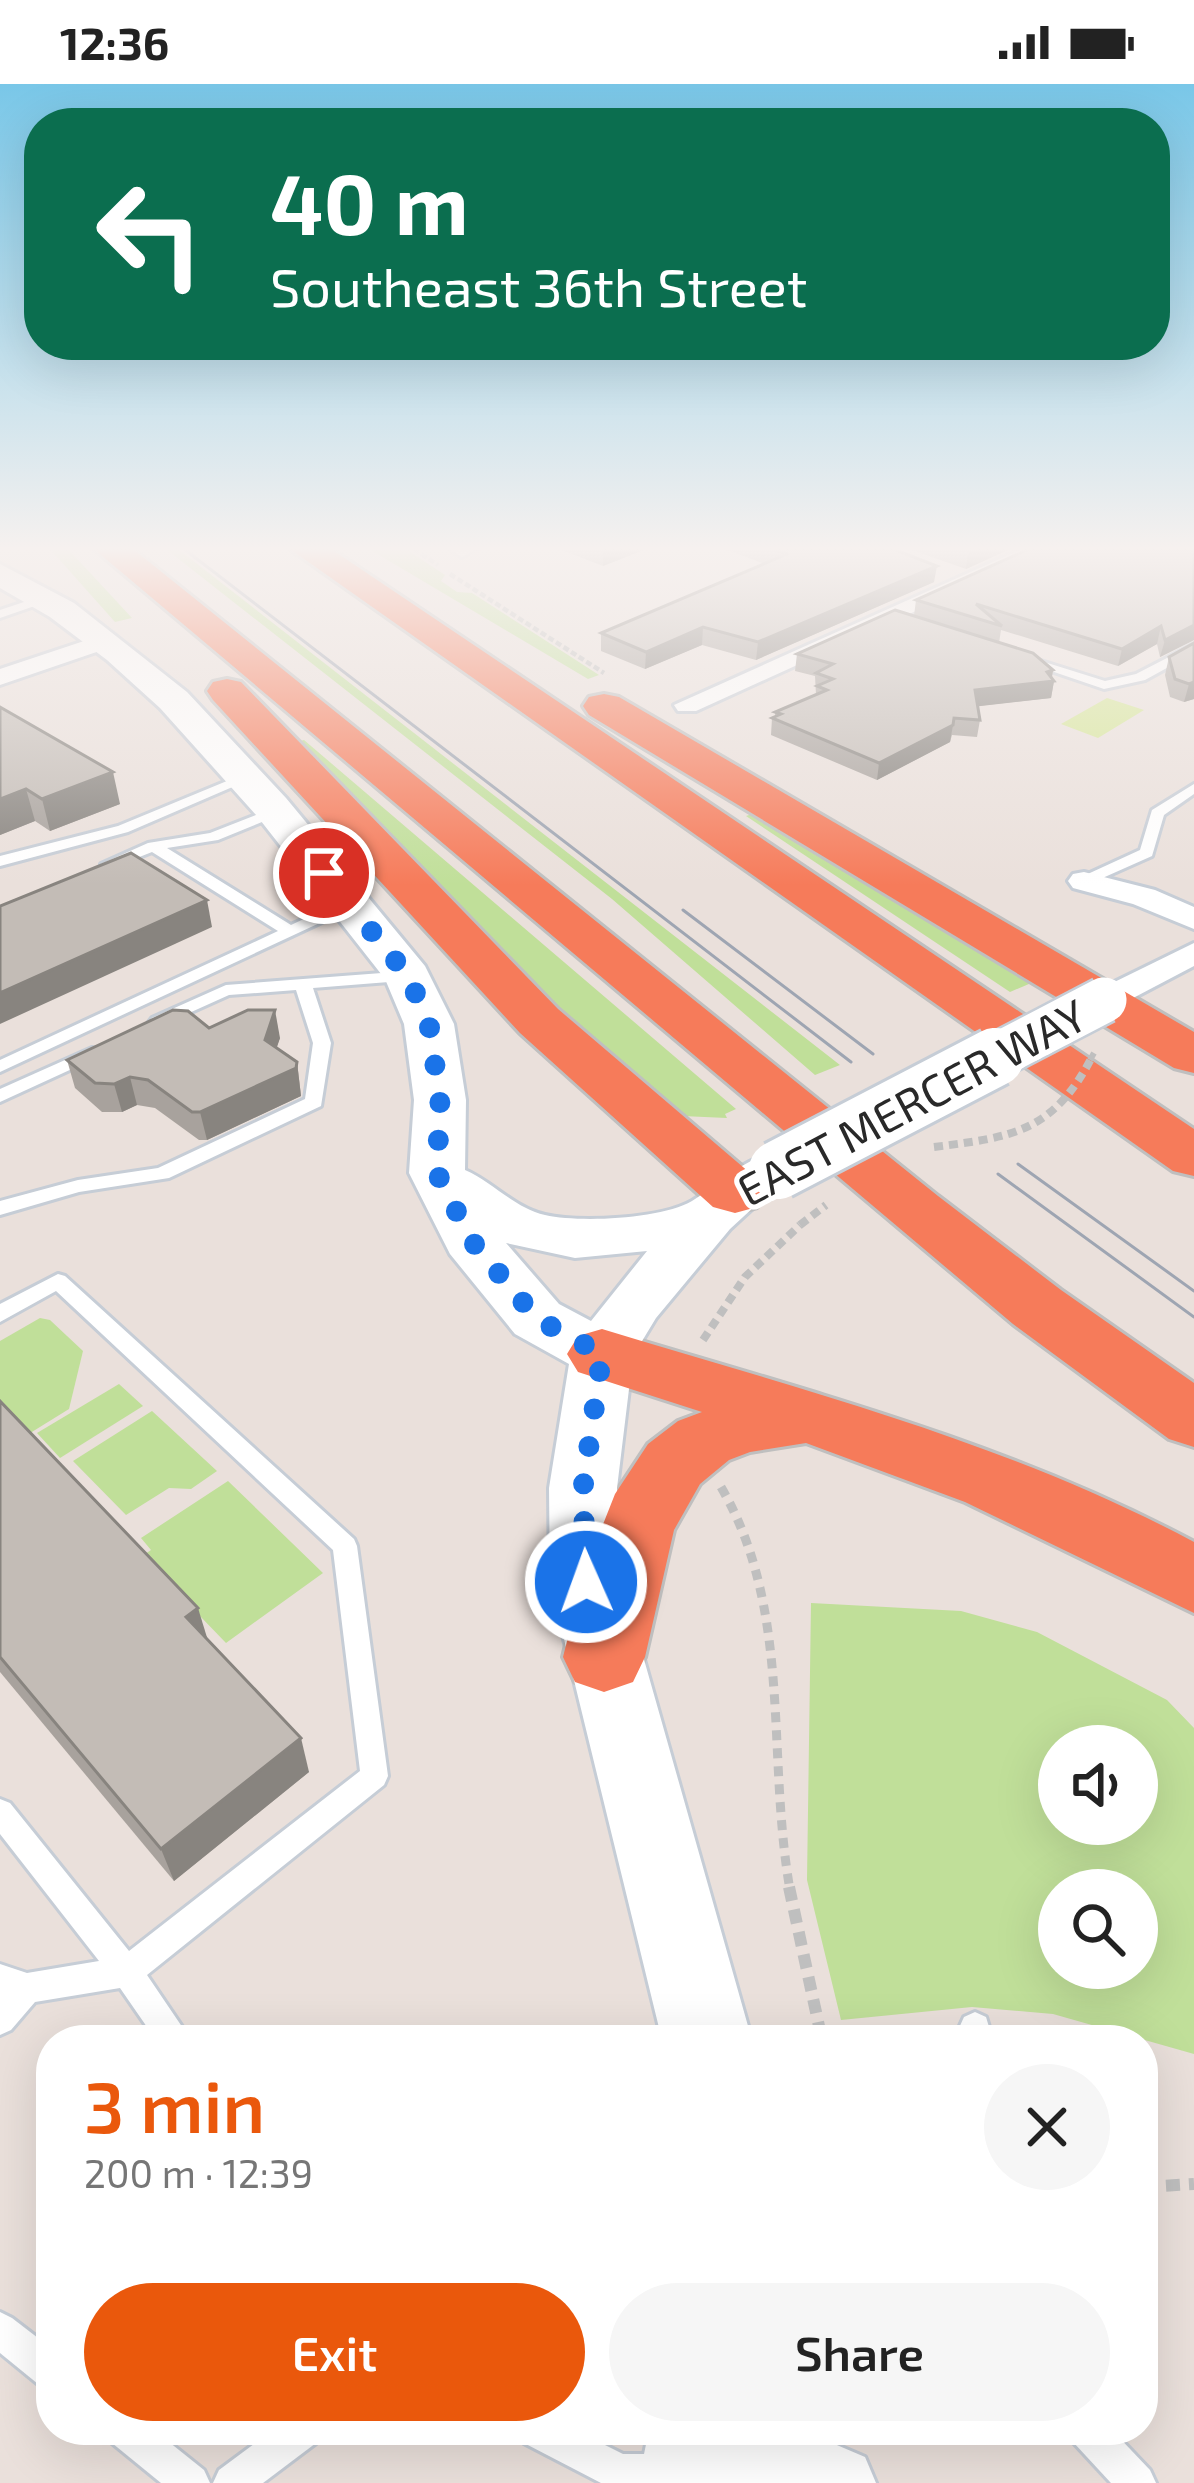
<!DOCTYPE html>
<html lang="en">
<head>
<meta charset="utf-8">
<style>
  :root { --surface:#fff; --page:#f6f6f6; --text:#222; --muted:#767676; --accent:#ea580c }
  body { margin:0; font-family:"Exo 2",sans-serif; background:var(--page); color:var(--text); height:100vh; display:flex; flex-direction:column; font-size:45px; white-space:nowrap }
  * { box-sizing:border-box; margin:0 }
  p { font-size:39px; color:var(--muted) }
  .icon { flex:none; width:66px; height:66px; fill:none; stroke:currentColor; stroke-width:2; stroke-linecap:round; stroke-linejoin:round }
  .map { position:relative; flex:1; overflow:hidden }
  .side { position:absolute; left:36px; top:1941px; width:1122px; height:420px; display:flex; flex-direction:column; background:var(--surface); border-radius:48px; box-shadow:0 12px 48px #0002 }
  .side>* { flex:none }
  .guide { position:absolute; left:24px; top:24px; width:1146px; height:252px; border-radius:48px; box-shadow:0 12px 48px #0002; background:#0b6e4f; color:#fff; overflow:hidden }
  .fabs { position:absolute; left:1038px; top:1641px; display:grid; gap:24px }
  .fabs a { display:grid; place-items:center; width:120px; height:120px; border-radius:50%; background:var(--surface); box-shadow:0 12px 48px #0002; font-size:60px }
  .pin { position:absolute; display:grid; place-items:center; width:102px; height:102px; color:#fff; margin:-51px; border:6px solid #fff; border-radius:50%; box-shadow:0 3px 12px #0007 }
  .me { position:absolute; width:132px; margin:-66px; rotate:358deg; stroke-linejoin:round; filter:drop-shadow(0 0 9px #0008) }
  .turn { display:flex; align-items:center; gap:42px; height:252px; padding:0 48px; font-size:54px }
  .turn .icon { width:156px; height:156px; stroke-width:2.5 }
  .turn b { display:block; font-size:84px; line-height:102px }
  .round { display:grid; place-items:center; flex:none; width:126px; height:126px; border-radius:63px; background:var(--page) }
  .overview { display:flex; align-items:center; justify-content:space-between; height:204px; padding:0 48px }
  h1 { font-size:72px; font-weight:600; line-height:90px; color:var(--accent) }
  .action { display:flex; gap:24px; margin-top:auto; padding:24px 48px }
  .action a { flex:1; height:138px; border-radius:72px; background:var(--accent); color:#fff; font-size:48px; font-weight:600; line-height:138px; text-align:center }
  .action a+a { background:var(--page); color:var(--text) }
  .status { display:flex; justify-content:space-between; align-items:center; height:84px; padding:0 60px; background:var(--surface); direction:ltr }
  .status svg { height:33px; fill:currentColor }
  .map>svg:first-child { display:block }
</style>
</head>
<body>
<div class="status"><b>12:36</b><svg viewBox="0 0 49 12"><path d="M0 12V9h3v3zM5 12V6h3v6zM10 12V3h3v9zM15 12V0h3v12zM26 1h20v11H26zM47 4h2v5h-2z"/></svg></div>
<div class="map">
<svg width="1194" height="2399" viewBox="0 0 1194 2399">
  <rect width="100%" height="100%" fill="#eae0db"/>
  <g fill="#c0df99" fill-rule="evenodd">
    <path d="M 50,465 L 68,465 L 132,534 L 115,538 Z"/>
    <path d="M 166,465 L 178,465 L 840,981 L 815,991 L 612,815 Z"/>
    <path d="M 369,465 L 406,465 L 445,491 L 441,497 L 457,508 L 472,509 L 599,591 L 588,595 Z"/>
    <path d="M 304,656 L 736,1025 L 725,1030 L 727,1034 L 682,1032 L 542,911 L 292,659 Z"/>
    <path d="M 761,727 L 1036,897 L 1010,908 L 746,732 Z"/>
    <path d="M 40,1234 L 50,1236 L 83,1267 L 69,1325 L 27,1351 L 0,1324 L 0,1257 Z"/>
    <path d="M 119,1300 L 143,1322 L 60,1374 L 37,1349 Z"/>
    <path d="M 152,1327 L 217,1387 L 191,1405 L 169,1404 L 126,1431 L 73,1377 Z"/>
    <path d="M 228,1397 L 323,1489 L 226,1559 L 142,1472 L 151,1466 L 141,1454 Z"/>
    <path d="M 811,1519 L 961,1527 L 1037,1548 L 1167,1616 L 1194,1644 L 1194,1970 L 1053,1930 L 972,1923 L 841,1936 L 807,1796 ZM 1059,1662 L 1137,1662 L 1137,1740 L 1059,1740 ZM 1059,1806 L 1137,1806 L 1137,1884 L 1059,1884 Z"/>
  </g>
  <path fill="#d5e695" d="M 1107,614 L 1144,626 L 1098,654 L 1061,640 Z"/>
  <g fill="none" stroke-linecap="round" stroke-linejoin="round">
    <defs>
      <g id="lane">
        <path d="M 45,511 L 49,513 L 49,517 L 0,534 L 0,526 Z"/>
        <path d="M 1194,560 L 1194,569 L 1145,596 L 1104,605 L 1016,575 L 1022,571 L 1105,597 L 1136,590 Z"/>
        <path d="M 239,692 L 251,695 L 128,748 L 0,782 L 0,772 L 118,742 Z"/>
        <path d="M 1194,700 L 1194,710 L 1164,731 L 1152,772 L 1089,800 L 1079,800 L 1079,794 L 1140,766 L 1152,726 Z"/>
        <path d="M 274,724 L 281,728 L 279,731 L 218,756 L 167,764 L 291,841 L 342,817 L 354,817 L 354,823 L 0,988 L 0,976 L 278,847 L 152,768 L 109,785 L 101,780 L 148,759 L 210,749 Z"/>
        <path d="M 408,887 L 416,892 L 414,896 L 313,904 L 331,959 L 321,1022 L 169,1094 L 79,1108 L 0,1131 L 0,1117 L 78,1096 L 158,1084 L 305,1015 L 313,959 L 296,906 L 229,911 L 158,943 L 149,938 L 152,934 L 226,901 Z"/>
        <path d="M 92,964 L 98,965 L 98,973 L 0,1018 L 0,1005 Z"/>
        <path d="M 58,1190 L 65,1192 L 354,1455 L 357,1462 L 388,1692 L 384,1701 L 147,1891 L 191,1956 L 156,1956 L 120,1904 L 35,1918 L 11,1946 L 0,1951 L 0,1880 L 27,1889 L 99,1877 L 0,1750 L 0,1715 L 10,1719 L 129,1867 L 360,1687 L 333,1466 L 56,1207 L 0,1238 L 0,1220 Z"/>
        <path d="M 975,1928 L 986,1933 L 993,1956 L 961,1956 L 959,1944 L 964,1933 Z"/>
        <path d="M 0,2228 L 12,2234 L 51,2264 L 51,2305 L 38,2300 L 0,2269 Z"/>
        <path d="M 107,2346 L 154,2346 L 204,2386 L 210,2399 L 161,2399 L 112,2359 Z"/>
        <path d="M 273,2346 L 321,2346 L 316,2359 L 263,2399 L 213,2399 L 219,2386 Z"/>
        <path d="M 519,2346 L 575,2346 L 623,2370 L 668,2370 L 681,2376 L 687,2389 L 682,2399 L 601,2399 L 524,2359 Z"/>
        <path d="M 1069,2346 L 1112,2346 L 1150,2386 L 1156,2399 L 1111,2399 L 1074,2359 Z"/>
      </g>
      <g id="street">
        <path d="M 476,465 L 462,473 L 451,466 L 451,465 Z"/>
        <path d="M 1022,465 L 1052,465 L 696,627 L 678,627 L 674,621 Z"/>
        <path d="M 105,550 L 114,552 L 114,562 L 0,601 L 0,585 Z"/>
        <path d="M 1084,788 L 1155,806 L 1194,823 L 1194,845 L 1133,820 L 1073,804 L 1068,797 L 1073,790 Z"/>
        <path d="M 1194,859 L 1194,882 L 1116,923 L 1092,923 L 1087,916 L 1092,909 Z"/>
        <path d="M 811,2350 L 865,2373 L 876,2399 L 659,2399 L 656,2390 L 667,2364 L 693,2353 Z"/>
      </g>
      <g id="secondary">
        <path d="M 0,480 L 74,519 L 187,608 L 286,714 L 425,882 L 454,940 L 466,1016 L 465,1086 C 493,1098 514,1124 545,1131 C 580,1139 661,1135 692,1117 C 727,1096 752,1061 798,1073 L 806,1086 L 798,1099 L 755,1122 L 730,1145 L 656,1234 L 633,1272 L 617,1404 L 622,1498 L 752,1956 L 662,1956 L 550,1498 L 549,1404 L 569,1280 L 515,1250 L 450,1170 L 409,1089 L 414,1016 L 404,940 L 385,895 L 257,732 L 160,624 L 107,576 L 50,533 L 0,504 ZM 506,1159 L 575,1174 L 647,1167 L 591,1237 L 559,1220 Z"/>
        <path d="M 649,2346 L 753,2346 L 744,2399 L 638,2399 Z"/>
      </g>
      <g id="highway">
        <path d="M 94,465 L 133,465 L 938,1112 L 1061,1206 L 1194,1299 L 1194,1363 L 1169,1355 L 1013,1240 Z"/>
        <path d="M 290,465 L 331,465 L 1194,1045 L 1194,1092 L 1173,1087 Z"/>
        <path d="M 227,595 L 241,598 L 558,925 L 757,1095 L 766,1109 L 757,1123 L 735,1129 L 713,1123 L 520,949 L 213,616 L 207,607 L 213,598 Z"/>
        <path d="M 604,610 L 619,613 L 1194,948 L 1194,989 L 1174,984 L 589,631 L 583,622 L 589,613 Z"/>
        <path d="M 602,1245 C 803,1306 1007,1358 1194,1458 L 1194,1529 L 965,1418 L 806,1359 L 750,1368 L 729,1376 L 700,1400 L 674,1446 L 645,1573 L 633,1598 L 604,1608 L 575,1598 L 563,1573 L 585,1486 L 615,1410 L 648,1360 L 678,1337 L 702,1328 L 578,1288 L 567,1270 L 578,1252 Z"/>
      </g>
    </defs>
    <use href="#lane" stroke="#c6cdd6" stroke-width="6"/>
    <use href="#street" stroke="#c6cdd6" stroke-width="6"/>
    <use href="#secondary" stroke="#c6cdd6" stroke-width="6"/>
    <use href="#highway" stroke="#bfbfbf" stroke-width="6"/>
    <g stroke="#bfbfbf" stroke-width="4.5" stroke-dasharray="6 3" stroke-linecap="butt">
      <path d="M 414,465 L 438,481"/>
      <path d="M 450,490 L 604,589"/>
    </g>
    <path stroke="#bfbfbf" stroke-width="8" stroke-dasharray="9 6" stroke-linecap="butt" d="M 703,1256 L 745,1193 L 800,1141"/>
    <path stroke="#bfbfbf" stroke-width="9" stroke-dasharray="10 8" stroke-linecap="butt" d="M 721,1403 C 793,1527 766,1669 790,1806"/>
    <g stroke="#bfbfbf" stroke-width="12" stroke-dasharray="14 9" stroke-linecap="butt">
      <path d="M 789,1803 L 822,1956"/>
      <path d="M 1143,2103 L 1194,2100"/>
    </g>
    <use href="#lane" fill="#fff" fill-rule="evenodd"/>
    <use href="#street" fill="#fff" fill-rule="evenodd"/>
    <use href="#secondary" fill="#fff" fill-rule="evenodd"/>
    <use href="#highway" fill="#f67b5a" fill-rule="evenodd"/>
    <g stroke="#9ea5b2" stroke-width="3">
      <path d="M 184,465 L 851,978"/>
      <path d="M 683,826 L 873,970"/>
      <path d="M 1018,1080 L 1194,1207"/>
      <path d="M 998,1090 L 1194,1233"/>
    </g>
    <defs>
      <path id="secondary-bridge-far1" d="M 989,976 L 1104,916"/>
      <path id="secondary-bridge" d="M 778,1086 L 995,973"/>
    </defs>
    <use href="#secondary-bridge-far1" stroke="#c6cdd6" stroke-width="50" stroke-linecap="butt"/>
    <use href="#secondary-bridge" stroke="#c6cdd6" stroke-width="64" stroke-linecap="butt"/>
    <path stroke="#bfbfbf" stroke-width="6" stroke-dasharray="8 4.5" stroke-linecap="butt" d="M 1090,976 L 1094,969"/>
    <g stroke="#bfbfbf" stroke-width="8" stroke-dasharray="9 6" stroke-linecap="butt">
      <path d="M 934,1063 C 1013,1053 1053,1048 1092,973"/>
      <path d="M 800,1141 L 826,1121"/>
    </g>
    <use href="#secondary-bridge-far1" stroke="#fff" stroke-width="45"/>
    <use href="#secondary-bridge" stroke="#fff" stroke-width="58"/>
  </g>
  <g fill="#a8a29d">
    <path d="M 559,465 L 646,465 L 603,482 Z"/>
    <path d="M 725,465 L 893,465 L 934,498 L 756,576 L 702,561 L 645,585 L 601,567 L 601,549 L 765,480 Z"/>
    <path d="M 909,465 L 1010,465 L 966,485 Z"/>
    <path d="M 1194,465 L 1194,556 L 1160,573 L 1157,560 L 1118,582 L 1001,546 L 999,559 L 1053,586 L 1052,594 L 1054,597 L 1051,614 L 978,622 L 980,636 L 977,653 L 952,651 L 950,658 L 877,696 L 771,651 L 772,634 L 775,633 L 775,628 L 816,611 L 815,592 L 795,587 L 797,570 L 914,532 L 916,516 Z"/>
    <path d="M 1194,559 L 1194,615 L 1184,618 L 1170,613 L 1165,591 L 1169,573 Z"/>
    <path d="M 0,623 L 120,720 L 50,747 L 35,737 L 0,751 Z"/>
    <path d="M 209,944 L 280,954 L 276,964 L 297,978 L 301,1012 L 207,1056 L 199,1056 L 155,1024 L 137,1021 L 122,1028 L 102,1028 L 75,1004 L 67,976 Z"/>
    <path d="M 0,1317 L 208,1557 L 309,1688 L 174,1797 L 0,1588 Z"/>
  </g>
  <g fill="#88847f">
    <path d="M 603,465 L 646,465 L 603,482 Z"/>
    <path d="M 976,465 L 1010,465 L 966,485 L 968,469 Z"/>
    <path d="M 937,482 L 934,498 L 756,576 L 758,558 Z"/>
    <path d="M 1194,541 L 1194,556 L 1160,573 L 1165,556 Z"/>
    <path d="M 1161,542 L 1157,560 L 1118,582 L 1122,565 Z"/>
    <path d="M 703,543 L 702,561 L 645,585 L 646,568 Z"/>
    <path d="M 1053,586 L 1051,597 L 1054,597 L 1051,614 L 972,623 L 975,606 Z"/>
    <path d="M 1194,598 L 1194,615 L 1184,618 L 1189,600 Z"/>
    <path d="M 953,641 L 950,658 L 877,696 L 879,679 Z"/>
    <path d="M 113,688 L 120,720 L 50,747 L 42,715 Z"/>
    <path d="M 26,705 L 35,737 L 0,751 L 0,715 Z"/>
    <path d="M 207,816 L 212,843 L 0,940 L 0,909 Z"/>
    <path d="M 275,926 L 280,954 L 270,984 L 265,956 Z"/>
    <path d="M 297,978 L 301,1012 L 207,1056 L 200,1028 Z"/>
    <path d="M 130,993 L 137,1021 L 122,1028 L 114,1000 Z"/>
    <path d="M 198,1524 L 209,1560 L 186,1533 Z"/>
    <path d="M 301,1654 L 309,1688 L 174,1797 L 161,1765 Z"/>
  </g>
  <g fill="#c3bcb6" stroke="#88847f" stroke-width="3">
    <path d="M 772,465 L 893,465 L 937,482 L 758,558 L 703,543 L 646,568 L 601,549 L 787,470 Z"/>
    <path d="M 1029,465 L 1194,465 L 1194,541 L 1165,556 L 1161,542 L 1122,565 L 976,520 L 1002,542 L 916,516 Z"/>
    <path d="M 895,526 L 1033,569 L 1053,586 L 1047,588 L 1054,597 L 975,606 L 980,636 L 954,634 L 953,641 L 879,679 L 772,634 L 781,630 L 775,628 L 827,606 L 817,602 L 833,595 L 816,589 L 833,580 L 797,570 Z"/>
    <path d="M 1194,559 L 1194,598 L 1189,600 L 1175,595 L 1169,573 Z"/>
    <path d="M 0,623 L 113,688 L 42,715 L 26,705 L 0,715 Z"/>
    <path d="M 131,769 L 207,816 L 0,909 L 0,822 Z"/>
    <path d="M 173,926 L 188,927 L 209,944 L 248,926 L 275,926 L 265,956 L 297,978 L 296,984 L 200,1028 L 192,1028 L 148,996 L 130,993 L 114,1000 L 95,999 L 67,976 Z"/>
    <path d="M 0,1317 L 198,1524 L 186,1533 L 301,1654 L 161,1765 L 0,1573 Z"/>
  </g>
  <linearGradient id="sky" x2="0" y2="1"><stop stop-color="#79c7e8"/><stop offset="0.58" stop-color="#f6f1ef"/><stop offset="1" stop-color="#f6f1ef" stop-opacity="0"/></linearGradient>
  <rect width="1194" height="801" fill="url(#sky)"/>
  <g fill="none" stroke-linecap="round" stroke-linejoin="round">
    <path stroke="#1a73e8" stroke-width="21" stroke-dasharray="0 37.8" d="M 324,789 L 408,892 L 429,940 L 440,1016 L 437,1089 L 471,1156 L 537,1235 L 602,1270 L 583,1404 L 586,1498"/>
  </g>
  <g text-anchor="middle" stroke-width="10" stroke-linejoin="round" paint-order="stroke">
    <g font-size="45" fill="#292929" stroke="#fff">
      <text transform="translate(912 1019) rotate(-28)" y="16">EAST MERCER WAY</text>
    </g>
  </g>
</svg>
<div class="fabs">
<a><svg class="icon" aria-label="sound" viewBox="0 0 24 24"><path d="M4 9h4l5-4v14l-5-4H4zM17 9q2 3 0 6"/></svg></a>
<a><svg class="icon" aria-label="search" viewBox="0 0 24 24"><circle cx="10" cy="10" r="6"/><path d="M15 15l6 6"/></svg></a>
</div>
<div class="pin" style="left:324px;top:789px;background:#d93025"><svg class="icon" aria-label="arrive" viewBox="0 0 24 24"><path d="M6 21V4h12l-3 4 3 4H6"/></svg></div>
<svg class="me" style="left:586px;top:1498px" viewBox="-20 -20 40 40"><circle r="17" fill="#1a73e8" stroke="#fff" stroke-width="3"/><path d="M0-11L8 9 0 5-8 9z" fill="#fff"/></svg>
<div class="guide">
<div class="turn"><svg class="icon" aria-label="left" viewBox="0 0 24 24"><path d="M17 20v-9H6M10 6l-5 5 5 5"/></svg><div><b>40 m</b>Southeast 36th Street</div></div>
</div>
<section class="side">
<div class="overview"><div><h1>3 min</h1><p>200 m · 12:39</p></div><a class="round"><svg class="icon" aria-label="close" viewBox="0 0 24 24"><path d="M6 6l12 12M18 6L6 18"/></svg></a></div>
<div class="action"><a>Exit</a><a>Share</a></div>
</section>
</div>
</body>
</html>
